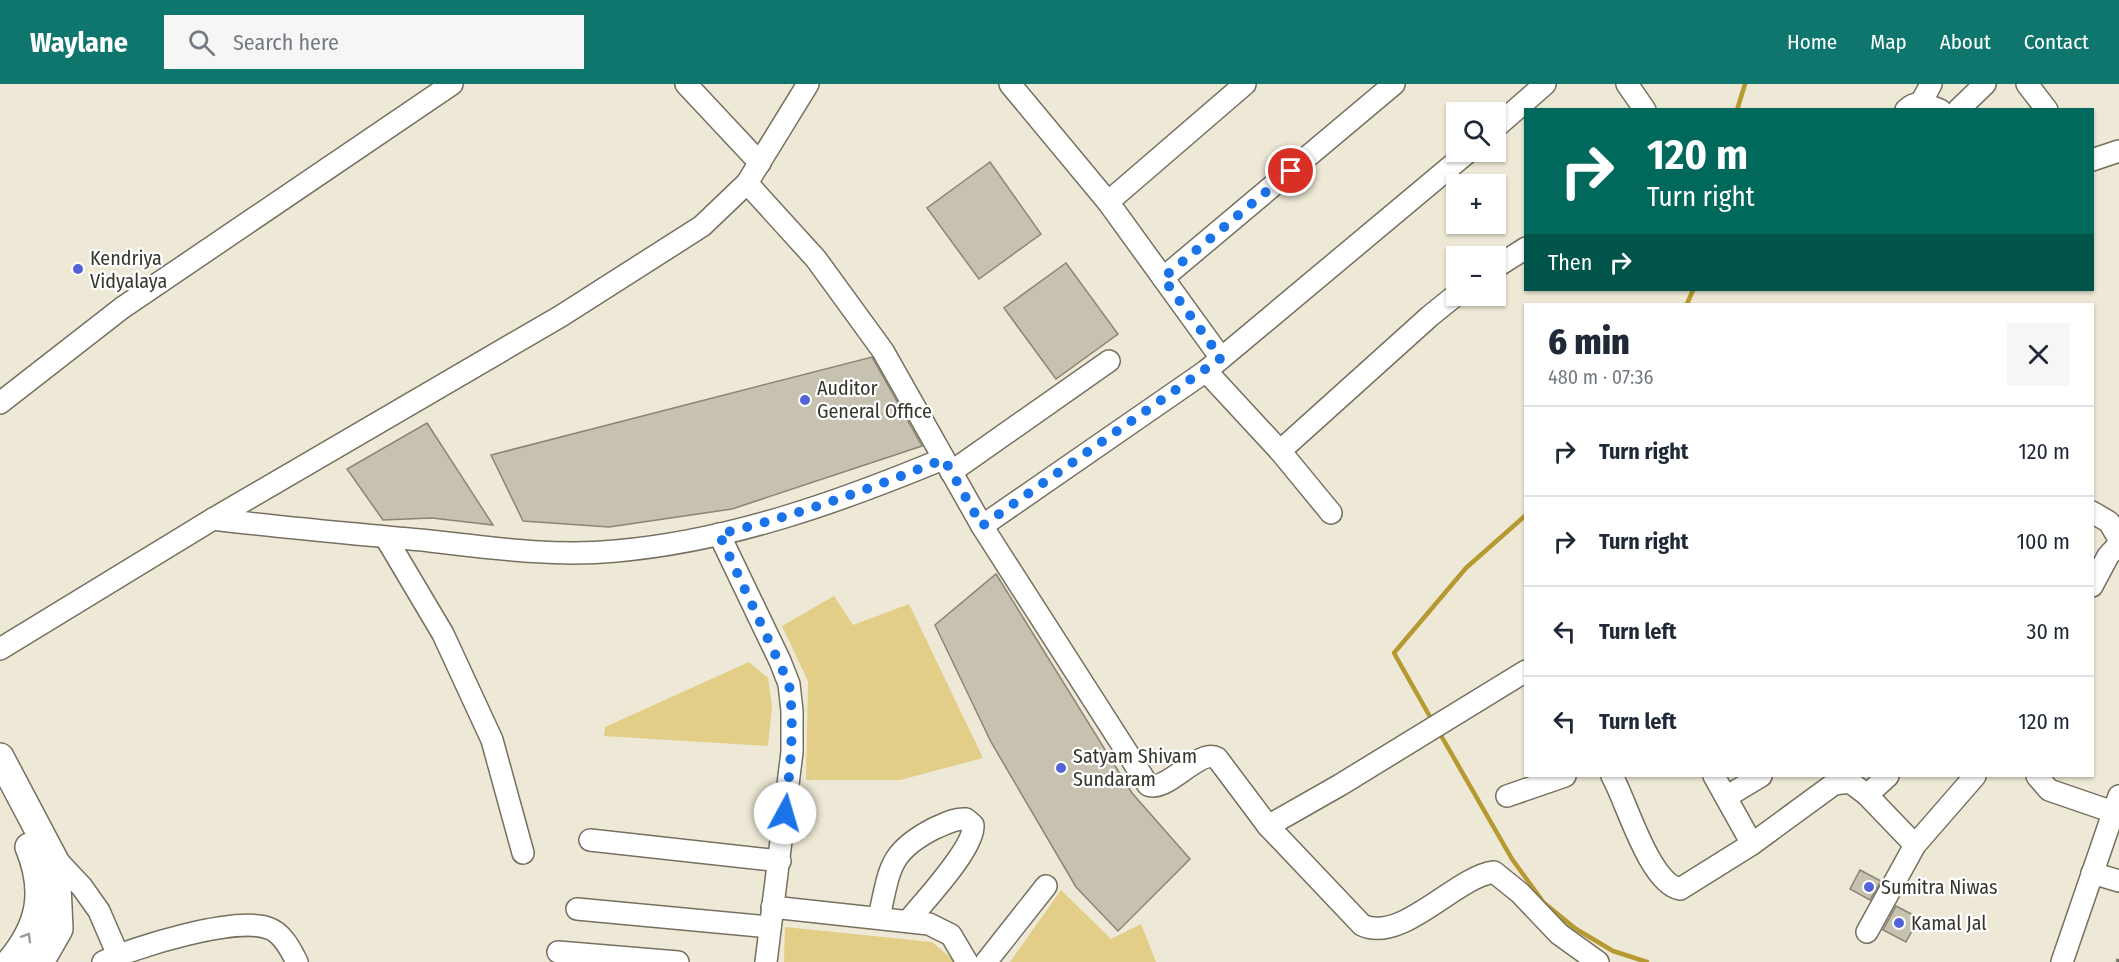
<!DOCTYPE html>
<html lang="en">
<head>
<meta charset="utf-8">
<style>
  :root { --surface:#fff; --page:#f6f6f7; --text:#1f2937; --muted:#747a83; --line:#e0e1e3; --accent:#0f766e }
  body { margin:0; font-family:"Fira Sans Condensed",sans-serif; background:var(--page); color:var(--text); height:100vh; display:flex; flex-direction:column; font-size:22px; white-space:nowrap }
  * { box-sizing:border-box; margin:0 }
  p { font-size:20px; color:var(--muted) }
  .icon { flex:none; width:33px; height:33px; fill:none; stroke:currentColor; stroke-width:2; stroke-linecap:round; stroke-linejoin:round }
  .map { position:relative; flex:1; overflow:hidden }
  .drawer { position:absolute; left:1524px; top:219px; width:570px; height:474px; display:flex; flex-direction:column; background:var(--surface); border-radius:0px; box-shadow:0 2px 4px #0004 }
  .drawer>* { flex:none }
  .guide { position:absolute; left:1524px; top:24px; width:570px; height:183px; border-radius:0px; box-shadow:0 2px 4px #0004; background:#00695c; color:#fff; overflow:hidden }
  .controls { position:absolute; left:1446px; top:18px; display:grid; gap:12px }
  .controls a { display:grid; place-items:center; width:60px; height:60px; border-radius:0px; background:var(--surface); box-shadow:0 2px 4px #0004; font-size:30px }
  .pin { position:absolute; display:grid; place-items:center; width:51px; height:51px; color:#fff; margin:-26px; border:3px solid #fff; border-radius:50%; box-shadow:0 2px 6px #0007 }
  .me { position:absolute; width:66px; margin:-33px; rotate:6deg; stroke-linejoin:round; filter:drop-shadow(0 0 4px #0008) }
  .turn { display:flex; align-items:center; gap:21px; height:126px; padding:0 24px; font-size:27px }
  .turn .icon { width:78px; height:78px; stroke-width:2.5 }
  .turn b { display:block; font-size:42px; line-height:51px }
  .then { display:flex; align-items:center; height:57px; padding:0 24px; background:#0003; gap:12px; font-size:22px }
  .round { display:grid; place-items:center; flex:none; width:63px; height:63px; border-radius:0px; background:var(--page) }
  .headline { display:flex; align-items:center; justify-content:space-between; height:102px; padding:0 24px }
  h1 { font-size:36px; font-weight:800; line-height:45px }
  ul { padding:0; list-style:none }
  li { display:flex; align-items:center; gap:18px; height:90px; padding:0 24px; border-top:2px solid var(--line) }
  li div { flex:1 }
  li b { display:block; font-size:22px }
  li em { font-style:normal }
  header { display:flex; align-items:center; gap:36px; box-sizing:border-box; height:84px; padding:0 30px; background:var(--accent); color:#fff }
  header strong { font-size:28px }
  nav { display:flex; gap:33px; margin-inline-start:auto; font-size:21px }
  .search { width:420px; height:54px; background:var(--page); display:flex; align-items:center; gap:15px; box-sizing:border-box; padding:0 21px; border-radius:0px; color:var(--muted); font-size:22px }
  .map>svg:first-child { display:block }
</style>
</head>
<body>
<header>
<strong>Waylane</strong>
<div class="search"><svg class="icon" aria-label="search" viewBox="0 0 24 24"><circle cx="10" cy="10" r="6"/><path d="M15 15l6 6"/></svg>Search here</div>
<nav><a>Home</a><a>Map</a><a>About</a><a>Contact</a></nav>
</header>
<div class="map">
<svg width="2119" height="878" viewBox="0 0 2119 878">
  <rect width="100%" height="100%" fill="#eee9d6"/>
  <g fill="#e3ce87">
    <path d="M 834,512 L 853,541 L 909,520 L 983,674 L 900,696 L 806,696 L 808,597 L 782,542 Z"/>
    <path d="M 749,578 L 768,594 L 772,622 L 768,662 L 604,652 L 605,643 Z"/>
    <path d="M 1061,806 L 1111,855 L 1141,840 L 1156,878 L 1010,878 Z"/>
    <path d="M 785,843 L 932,858 L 956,878 L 784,878 Z"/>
  </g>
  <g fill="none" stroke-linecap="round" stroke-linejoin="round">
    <g stroke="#b69930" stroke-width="4.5">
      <path d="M 1737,26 L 1745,0"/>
      <path d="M 1687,220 L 1693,206"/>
      <path d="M 1433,638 L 1394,569 L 1466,484 L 1526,431"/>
      <path d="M 1439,648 L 1512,775 L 1544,819 L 1576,845 L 1613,867 L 1647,878"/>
    </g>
  </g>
  <g fill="#c7c2b0" stroke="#8a8574" stroke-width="1.5">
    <path d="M 990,78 L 1041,150 L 979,195 L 927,124 Z"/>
    <path d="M 1066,179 L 1118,250 L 1056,295 L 1004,224 Z"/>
    <path d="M 872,273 L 922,362 L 732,425 L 609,443 L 523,437 L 491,371 Z"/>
    <path d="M 427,339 L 493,441 L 432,434 L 383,436 L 347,385 Z"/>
    <path d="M 996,490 L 1132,709 L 1190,775 L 1118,847 L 1076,803 L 991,658 L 935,541 Z"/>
    <path d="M 1860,786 L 1881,797 L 1870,816 L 1850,805 Z"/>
    <path d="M 1896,822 L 1919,834 L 1906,858 L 1883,846 Z"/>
  </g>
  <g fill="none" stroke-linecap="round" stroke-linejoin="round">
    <defs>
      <g id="minor">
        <path d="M 686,0 L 760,79"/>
        <path d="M 1010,0 L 1108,118 L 1221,274"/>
        <path d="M 1627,0 L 1645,26"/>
        <path d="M 2027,0 L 2047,26"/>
        <path d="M 1921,19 L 1931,0"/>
        <path d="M 1906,26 C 1917,15 1928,21 1940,26"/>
        <path d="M 1958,26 L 1985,0"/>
        <path d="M 1496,43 L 1545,0"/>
        <path d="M 2092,76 L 2119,67"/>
        <path d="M 747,99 L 816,175 L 883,267 L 982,442 L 1148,701 C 1167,709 1199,664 1217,674 L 1268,742 L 1362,841 C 1402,860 1455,793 1494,788 L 1520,809 L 1559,850 L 1598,878"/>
        <path d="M 1108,118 L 1245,0"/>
        <path d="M 1496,183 L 1526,164"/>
        <path d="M 1163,194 L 1394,0"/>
        <path d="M 1206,287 L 1280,367 L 1331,429"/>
        <path d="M 0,319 L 122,224 L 452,0"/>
        <path d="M 1280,367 L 1430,232 L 1456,211"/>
        <path d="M 951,388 L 1109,277"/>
        <path d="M 2092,428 L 2109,438 L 2119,455"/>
        <path d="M 213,435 C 285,444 358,450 430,457 C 492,464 554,473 616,467 C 730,457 839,418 943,375"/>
        <path d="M 982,442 L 1206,287 L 1468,68"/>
        <path d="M 719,450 L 780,577 L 789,600 L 792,627 L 792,668 L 766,878"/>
        <path d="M 386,454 L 443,550 L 492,656 L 523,769"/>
        <path d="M 2092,502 L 2108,472 L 2119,460"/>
        <path d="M 0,565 L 213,435 L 561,232 L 702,142 L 747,99 L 808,0"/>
        <path d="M 1612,692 C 1626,716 1649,799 1680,805 L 1752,760 L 1834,700 L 1850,698 L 1867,711 L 1888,692"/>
        <path d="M 1714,692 L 1752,760"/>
        <path d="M 2037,692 L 2049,706 L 2113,728"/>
        <path d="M 1867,711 L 1915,761"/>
        <path d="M 1507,712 L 1565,692"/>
        <path d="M 1726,713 L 1761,692"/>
        <path d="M 1268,742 L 1340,701 L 1526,587"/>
        <path d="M 590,756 L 780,777"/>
        <path d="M 52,771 L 82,803 L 99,827 L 118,871"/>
        <path d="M 2092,789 L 2119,797"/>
        <path d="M 772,823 L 929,840 L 951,851 L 967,878"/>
        <path d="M 577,825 L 770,843"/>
        <path d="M 879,833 C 890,785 888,768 935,744 C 945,740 955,734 966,735 L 973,741 C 975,764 924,817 909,836"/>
        <path d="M 1867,848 L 1915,761 L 1975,692"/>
        <path d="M 558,868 L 678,878"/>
        <path d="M 103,878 C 134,863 236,832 268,844 C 282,848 291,866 297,878"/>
        <path d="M 986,878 L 1046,802"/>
        <path d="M 2062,878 L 2119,712"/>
      </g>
      <g id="major">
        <path d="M 0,673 L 56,779 L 59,845 L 40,878"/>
        <path d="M 10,878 C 41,841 47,807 29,763"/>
      </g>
    </defs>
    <use href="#minor" stroke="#75705f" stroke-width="24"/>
    <use href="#major" stroke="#75705f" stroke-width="30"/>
    <use href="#minor" stroke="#fff" stroke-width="21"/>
    <use href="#major" stroke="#fff" stroke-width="27"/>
    <path stroke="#747166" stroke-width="4.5" stroke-dasharray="3 6" stroke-linecap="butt" d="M 2118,878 L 2119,873"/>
  </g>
  <defs><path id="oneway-chevron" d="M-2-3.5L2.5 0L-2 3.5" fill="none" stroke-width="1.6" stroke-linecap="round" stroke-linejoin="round" transform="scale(1.5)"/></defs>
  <use stroke="#9b9a96" href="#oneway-chevron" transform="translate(27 853) rotate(-59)"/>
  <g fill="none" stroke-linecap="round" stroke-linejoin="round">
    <path stroke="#1a73e8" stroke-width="10" stroke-dasharray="0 18" d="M 785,729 C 790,685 795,644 789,600 L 719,450 C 796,432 870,405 944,375 L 982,442 L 1221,274 L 1163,194 L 1291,87"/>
  </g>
  <g fill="#5262d8" stroke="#fff" stroke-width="2">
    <circle cx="78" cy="185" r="6"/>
    <circle cx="805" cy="316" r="6"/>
    <circle cx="1061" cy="684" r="6"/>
    <circle cx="1869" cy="803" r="6"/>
    <circle cx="1899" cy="839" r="6"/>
  </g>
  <g text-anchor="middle" stroke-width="4.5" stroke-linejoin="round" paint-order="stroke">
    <g font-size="20" fill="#37352e" stroke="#fff" text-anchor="start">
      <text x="90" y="181">Kendriya<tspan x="90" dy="23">Vidyalaya</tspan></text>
      <text x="817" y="311">Auditor<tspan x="817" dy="23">General Office</tspan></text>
      <text x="1073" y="679">Satyam Shivam<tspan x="1073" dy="23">Sundaram</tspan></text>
      <text x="1881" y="810">Sumitra Niwas</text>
      <text x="1911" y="846">Kamal Jal</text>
    </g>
  </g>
</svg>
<div class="controls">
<a><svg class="icon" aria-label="search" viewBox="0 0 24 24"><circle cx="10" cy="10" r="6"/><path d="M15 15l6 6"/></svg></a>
<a>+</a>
<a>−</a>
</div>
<div class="pin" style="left:1291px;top:87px;background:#d93025"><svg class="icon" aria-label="arrive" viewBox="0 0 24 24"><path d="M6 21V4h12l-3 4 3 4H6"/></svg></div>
<svg class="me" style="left:785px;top:729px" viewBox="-20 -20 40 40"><circle r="19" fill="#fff"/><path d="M0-13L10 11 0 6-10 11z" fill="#1a73e8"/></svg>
<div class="guide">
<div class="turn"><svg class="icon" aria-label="right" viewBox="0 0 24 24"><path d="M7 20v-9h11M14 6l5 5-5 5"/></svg><div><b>120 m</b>Turn right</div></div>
<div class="then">Then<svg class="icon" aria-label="right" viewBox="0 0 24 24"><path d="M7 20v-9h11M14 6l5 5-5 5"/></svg></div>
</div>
<section class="drawer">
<div class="headline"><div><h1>6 min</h1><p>480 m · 07:36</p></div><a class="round"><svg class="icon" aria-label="close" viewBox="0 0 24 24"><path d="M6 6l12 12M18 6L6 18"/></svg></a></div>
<ul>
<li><svg class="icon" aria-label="right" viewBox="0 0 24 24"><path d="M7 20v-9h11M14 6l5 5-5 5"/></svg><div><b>Turn right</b></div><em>120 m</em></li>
<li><svg class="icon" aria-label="right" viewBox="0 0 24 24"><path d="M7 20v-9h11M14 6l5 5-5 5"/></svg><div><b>Turn right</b></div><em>100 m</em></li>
<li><svg class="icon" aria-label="left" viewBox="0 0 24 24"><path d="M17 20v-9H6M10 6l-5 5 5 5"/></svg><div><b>Turn left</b></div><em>30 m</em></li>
<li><svg class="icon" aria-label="left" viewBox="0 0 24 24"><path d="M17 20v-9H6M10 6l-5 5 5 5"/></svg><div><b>Turn left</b></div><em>120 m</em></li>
</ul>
</section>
</div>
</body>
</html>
